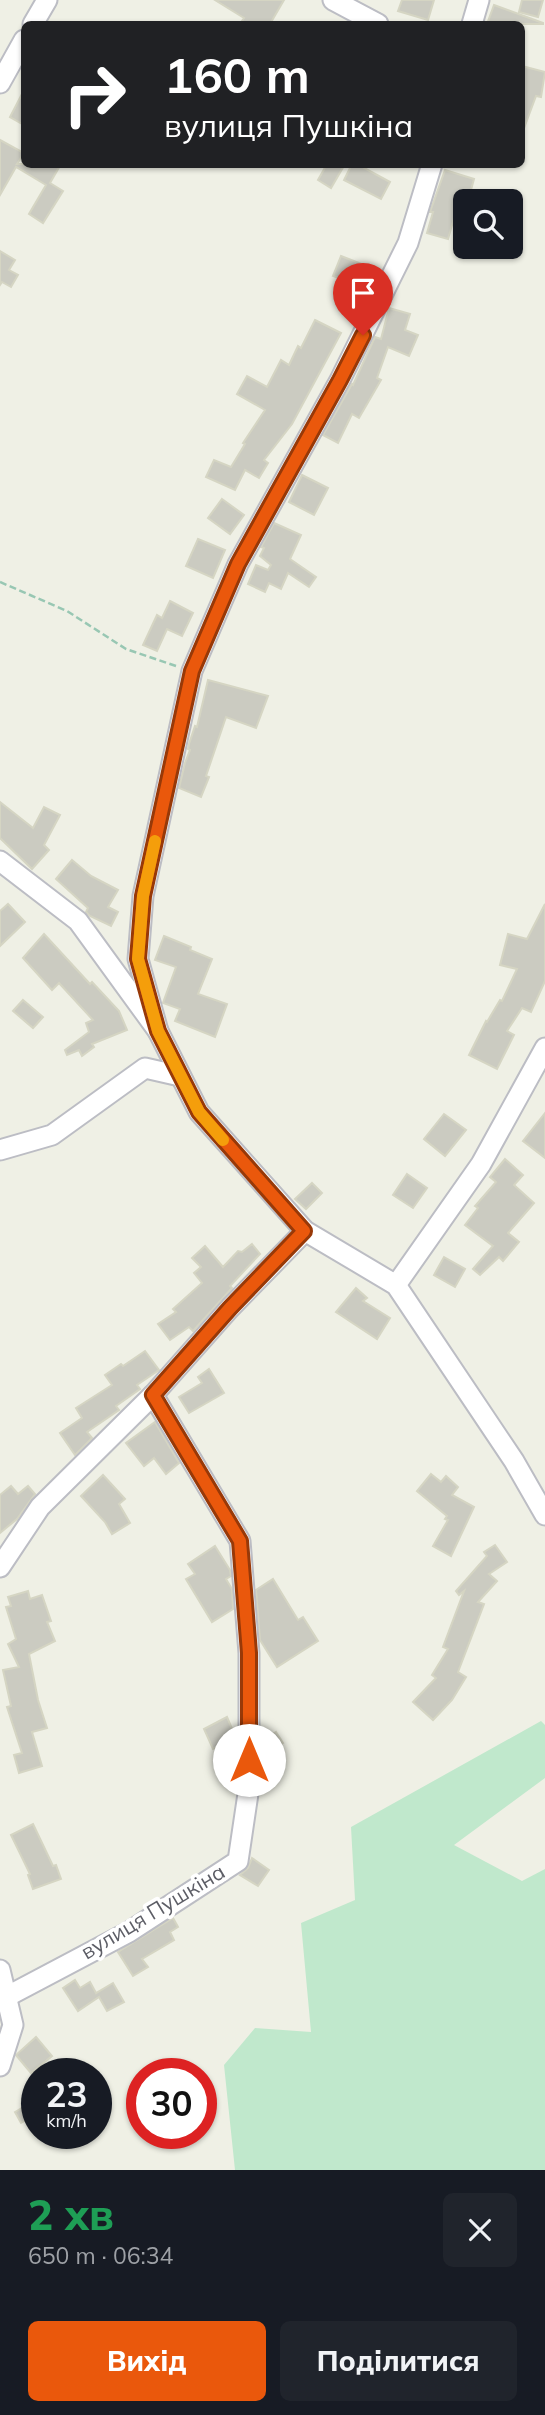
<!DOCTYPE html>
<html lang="uk">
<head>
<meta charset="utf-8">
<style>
  :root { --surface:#171b24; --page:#20242c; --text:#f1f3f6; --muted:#9ea1a6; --accent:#ea580c }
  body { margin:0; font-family:Mulish,sans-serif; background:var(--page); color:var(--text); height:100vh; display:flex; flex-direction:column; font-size:26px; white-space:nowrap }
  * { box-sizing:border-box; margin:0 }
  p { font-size:23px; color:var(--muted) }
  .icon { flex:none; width:38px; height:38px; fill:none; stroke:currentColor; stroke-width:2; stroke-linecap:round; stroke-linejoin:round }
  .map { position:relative; height:2170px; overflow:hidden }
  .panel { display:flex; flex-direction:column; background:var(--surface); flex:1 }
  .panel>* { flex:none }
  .top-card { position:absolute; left:21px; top:21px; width:504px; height:147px; border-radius:10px; box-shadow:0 2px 5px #0004; background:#202124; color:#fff; overflow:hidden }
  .buttons { position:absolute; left:453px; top:189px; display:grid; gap:14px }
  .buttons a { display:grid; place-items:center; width:70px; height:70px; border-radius:10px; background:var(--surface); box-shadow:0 2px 5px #0004; font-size:35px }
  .speed { position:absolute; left:21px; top:2058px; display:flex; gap:14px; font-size:35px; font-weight:700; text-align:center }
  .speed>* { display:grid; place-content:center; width:91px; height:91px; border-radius:50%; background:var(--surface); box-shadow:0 2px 5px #0004; line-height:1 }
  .speed small { font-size:18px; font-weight:400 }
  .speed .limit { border:10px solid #d22; background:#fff; color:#111 }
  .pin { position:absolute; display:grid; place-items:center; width:60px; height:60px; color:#fff; margin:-72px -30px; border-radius:50% 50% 50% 0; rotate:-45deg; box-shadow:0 0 7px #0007 }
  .pin .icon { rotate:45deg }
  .me { position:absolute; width:77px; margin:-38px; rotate:0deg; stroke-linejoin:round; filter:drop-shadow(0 0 5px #0008) }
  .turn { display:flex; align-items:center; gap:24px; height:147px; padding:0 28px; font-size:32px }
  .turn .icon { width:91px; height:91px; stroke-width:2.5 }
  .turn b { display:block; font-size:49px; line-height:60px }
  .round { display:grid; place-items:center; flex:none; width:74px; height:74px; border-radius:10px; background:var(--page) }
  .head { display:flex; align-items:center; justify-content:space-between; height:119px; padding:0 28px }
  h1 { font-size:42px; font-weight:800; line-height:52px; color:#1e9e55 }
  .action { display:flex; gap:14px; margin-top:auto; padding:14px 28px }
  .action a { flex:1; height:80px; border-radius:10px; background:var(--accent); color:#fff; font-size:28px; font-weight:800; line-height:80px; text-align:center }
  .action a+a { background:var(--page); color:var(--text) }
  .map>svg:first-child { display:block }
</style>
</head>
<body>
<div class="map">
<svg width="545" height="2170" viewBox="0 0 545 2170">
  <rect width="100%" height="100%" fill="#eff0e5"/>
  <path fill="#c0e8cc" d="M 541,1721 L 545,1725 L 545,1778 L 454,1845 L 522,1881 L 545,1869 L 545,2170 L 235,2170 L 224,2065 L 255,2028 L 311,2032 L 301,1923 L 355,1900 L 351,1827 Z"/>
  <g fill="#cbcbc1" stroke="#d5d5c3" stroke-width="2">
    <path d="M 215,0 L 284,0 L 270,24 L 240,24 L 244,18 Z"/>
    <path d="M 402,0 L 434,0 L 428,20 L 398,11 Z"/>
    <path d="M 522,0 L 543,0 L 538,17 L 519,12 Z"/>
    <path d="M 494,5 L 543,23 L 543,24 L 487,24 Z"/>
    <path d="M 522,66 L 545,72 L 541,97 L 536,96 L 523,131 Z"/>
    <path d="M 24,90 L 24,125 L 10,117 Z"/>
    <path d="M 0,140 L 24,153 L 17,164 L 61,164 L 50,183 L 63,191 L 43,223 L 29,214 L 46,185 L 16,167 L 0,195 Z"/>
    <path d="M 327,164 L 345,164 L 331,188 L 318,180 Z"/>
    <path d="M 352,164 L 357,164 L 390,182 L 381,199 L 344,180 Z"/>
    <path d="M 445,170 L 474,179 L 468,201 L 466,203 L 459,201 L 448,239 L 427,233 L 433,212 L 430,212 Z"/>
    <path d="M 0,251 L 15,260 L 9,270 L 18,275 L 11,287 L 2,282 L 0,285 Z"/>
    <path d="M 341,256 L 367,266 L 360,286 L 333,276 Z"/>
    <path d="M 389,308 L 410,314 L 405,330 L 418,335 L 409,356 L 388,347 L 377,378 L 381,380 L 359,418 L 352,414 L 338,443 L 323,435 L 352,384 L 353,385 L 375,337 L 381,339 Z"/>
    <path d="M 315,320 L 341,333 L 292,424 L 264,460 L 268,463 L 259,478 L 245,470 L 235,490 L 206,477 L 214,460 L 231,467 L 245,444 L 243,443 L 265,410 L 237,394 L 247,376 L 267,387 L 281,360 L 289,365 L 298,346 L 301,348 Z"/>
    <path d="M 302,475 L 328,488 L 314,515 L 289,502 Z"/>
    <path d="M 222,499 L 244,515 L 230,534 L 208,518 Z"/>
    <path d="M 274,523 L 301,535 L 290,559 L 316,577 L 309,587 L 288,573 L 281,589 L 269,583 L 265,592 L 248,584 L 256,565 L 268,570 L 271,565 L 260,556 L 264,548 L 261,547 Z"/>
    <path d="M 198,539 L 225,550 L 213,578 L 186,566 Z"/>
    <path d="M 170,601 L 193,613 L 182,636 L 167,629 L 157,651 L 143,645 L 157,615 L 162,618 Z"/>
    <path d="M 208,680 L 268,696 L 256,728 L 226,717 L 206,776 L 209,777 L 201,797 L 179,788 L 185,763 L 190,750 L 188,749 L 189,744 L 195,726 L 197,727 Z"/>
    <path d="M 0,802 L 33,828 L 44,807 L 60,815 L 44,845 L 49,850 L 32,869 L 0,838 Z"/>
    <path d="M 72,860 L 91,876 L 118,890 L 108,907 L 118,912 L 111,926 L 90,916 L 86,912 L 88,908 L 56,879 Z"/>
    <path d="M 8,904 L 25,922 L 0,946 L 0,911 Z"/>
    <path d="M 545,904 L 545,981 L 531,1012 L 522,1008 L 507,1031 L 514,1035 L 497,1069 L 469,1055 L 486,1021 L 487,1022 L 500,1000 L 502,1001 L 517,969 L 500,965 L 508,934 L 527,939 Z"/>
    <path d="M 44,934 L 90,984 L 92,982 L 119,1011 L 127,1030 L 92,1044 L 94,1047 L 82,1056 L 79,1050 L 67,1055 L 65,1050 L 89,1032 L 86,1023 L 93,1020 L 59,983 L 52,990 L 23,958 Z"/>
    <path d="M 164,936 L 191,947 L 190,950 L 212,959 L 198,994 L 227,1004 L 215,1037 L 175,1021 L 180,1009 L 163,1003 L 176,967 L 155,960 Z"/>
    <path d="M 23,1000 L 43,1017 L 33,1028 L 13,1011 Z"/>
    <path d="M 545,1113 L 545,1158 L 523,1141 Z"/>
    <path d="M 444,1114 L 466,1130 L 445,1156 L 424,1139 Z"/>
    <path d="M 505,1159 L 523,1175 L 514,1185 L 534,1203 L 508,1233 L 519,1242 L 503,1261 L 499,1257 L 480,1275 L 473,1269 L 493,1246 L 465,1225 L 478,1208 L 475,1206 L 496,1182 L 490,1177 Z"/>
    <path d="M 407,1174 L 427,1188 L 413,1208 L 393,1195 Z"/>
    <path d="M 312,1183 L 322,1193 L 306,1209 L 295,1199 Z"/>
    <path d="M 252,1244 L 260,1254 L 230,1286 L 232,1288 L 193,1331 L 189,1327 L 170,1340 L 158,1324 L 176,1312 L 173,1309 L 202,1283 L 194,1273 L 201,1267 L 192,1258 L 205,1246 L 223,1267 L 238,1251 L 242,1252 Z"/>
    <path d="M 444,1257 L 465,1269 L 455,1287 L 434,1275 Z"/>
    <path d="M 356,1288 L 367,1298 L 363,1301 L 390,1318 L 377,1339 L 336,1312 Z"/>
    <path d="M 145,1351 L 159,1370 L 137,1385 L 140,1389 L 116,1406 L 119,1410 L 87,1432 L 92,1438 L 75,1455 L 60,1433 L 82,1418 L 76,1408 L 112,1385 L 105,1375 L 121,1364 L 123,1366 Z"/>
    <path d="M 209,1369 L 224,1393 L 189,1413 L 179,1397 L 202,1383 L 198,1377 Z"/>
    <path d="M 155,1422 L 179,1463 L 166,1474 L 154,1458 L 144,1466 L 126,1443 Z"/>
    <path d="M 431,1474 L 441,1482 L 446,1476 L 458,1487 L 452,1495 L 474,1507 L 451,1556 L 433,1546 L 448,1520 L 445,1519 L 447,1516 L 417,1491 Z"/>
    <path d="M 103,1475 L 125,1499 L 119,1504 L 130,1523 L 112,1534 L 105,1522 L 81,1496 Z"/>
    <path d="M 11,1486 L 18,1494 L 28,1486 L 35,1494 L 17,1519 L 0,1533 L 0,1495 Z"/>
    <path d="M 495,1545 L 507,1562 L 489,1574 L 497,1581 L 478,1602 L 484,1604 L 458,1672 L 466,1677 L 452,1700 L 433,1720 L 413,1702 L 436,1678 L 432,1675 L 448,1649 L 443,1647 L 464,1591 L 459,1595 L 456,1591 L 487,1556 L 484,1552 Z"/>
    <path d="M 215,1546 L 230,1570 L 231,1576 L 226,1579 L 232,1589 L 233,1609 L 212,1622 L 186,1579 L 195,1574 L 188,1564 Z"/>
    <path d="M 273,1579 L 298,1620 L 303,1617 L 318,1641 L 277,1667 L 260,1640 L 256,1590 Z"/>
    <path d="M 28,1591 L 30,1599 L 42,1595 L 51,1621 L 47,1622 L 55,1641 L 29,1654 L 38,1700 L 47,1728 L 32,1732 L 42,1766 L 19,1773 L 14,1755 L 22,1753 L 7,1707 L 11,1706 L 3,1670 L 19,1667 L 8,1644 L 16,1639 L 6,1607 L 11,1606 L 8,1597 Z"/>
    <path d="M 227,1717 L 236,1738 L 213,1749 L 204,1729 Z"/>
    <path d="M 276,1732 L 283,1743 L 269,1752 L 262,1741 Z"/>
    <path d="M 33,1824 L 53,1866 L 56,1865 L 61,1879 L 33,1889 L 28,1875 L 30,1874 L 11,1835 Z"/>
    <path d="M 252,1858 L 269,1870 L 258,1886 L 240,1875 L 248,1868 Z"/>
    <path d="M 173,1918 L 178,1927 L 170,1932 L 174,1940 L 142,1959 L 148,1967 L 133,1976 L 118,1952 Z"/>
    <path d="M 75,1980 L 80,1988 L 90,1982 L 96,1993 L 113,1983 L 124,2002 L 107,2011 L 99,1997 L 78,2011 L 63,1988 Z"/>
    <path d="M 36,2037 L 52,2056 L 31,2073 L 16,2055 Z"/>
    <path d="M 37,2099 L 37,2114 L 21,2123 L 15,2112 Z"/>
  </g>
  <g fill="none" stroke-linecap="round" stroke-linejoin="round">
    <defs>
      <g id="street">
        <path d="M 333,0 L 378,24"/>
        <path d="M 33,24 L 47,0"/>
        <path d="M 472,24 L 479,0"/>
        <path d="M 0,83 L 24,40"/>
        <path d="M 0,861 L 78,921 L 158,1031 L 199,1112 L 305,1231 L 396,1285 L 514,1461 L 545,1515"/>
        <path d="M 158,1031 L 138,959 L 143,896 L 192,671 L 238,564 L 340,380 L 408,243 L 432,164"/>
        <path d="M 0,1150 L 52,1135 L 145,1068 L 180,1076"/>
        <path d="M 396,1285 L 481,1164 L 545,1048"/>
        <path d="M 0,1567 L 40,1507 L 153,1395 L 230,1308 L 305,1231"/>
        <path d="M 0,1970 L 13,2025 L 0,2066"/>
        <path d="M 6,1997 L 129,1932 L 238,1861 L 249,1787 L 249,1653 L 240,1541 L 153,1395"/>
      </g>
    </defs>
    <use href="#street" stroke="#bcbdc4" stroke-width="23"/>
    <path stroke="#98c7b3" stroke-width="2.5" stroke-dasharray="7 3.5" stroke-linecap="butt" d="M 0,582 L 67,611 L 126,649 L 176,666"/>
    <use href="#street" stroke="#fff" stroke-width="19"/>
  </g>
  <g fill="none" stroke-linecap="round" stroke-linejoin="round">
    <defs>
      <path id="route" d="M 249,1760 L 249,1653 L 240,1541 L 153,1395 L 230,1308 L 304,1231 L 199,1112 L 158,1031 L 138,959 L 143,896 L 192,671 L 238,564 L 340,380 L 363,335"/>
    </defs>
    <use href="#route" stroke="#983908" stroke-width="18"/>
    <use href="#route" stroke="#ea580c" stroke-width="12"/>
    <path stroke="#f59e0b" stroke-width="12" d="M 155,841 L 143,896 L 138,959 L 158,1031 L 199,1112 L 223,1140"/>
  </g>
  <g text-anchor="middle" stroke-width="7" stroke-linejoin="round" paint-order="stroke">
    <g font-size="21" fill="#5d5e66" stroke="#fff">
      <text transform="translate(153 1912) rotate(-31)" y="7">вулиця Пушкіна</text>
    </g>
  </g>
</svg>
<div class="buttons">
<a><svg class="icon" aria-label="search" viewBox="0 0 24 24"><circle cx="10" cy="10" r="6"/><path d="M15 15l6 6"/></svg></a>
</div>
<div class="speed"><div>23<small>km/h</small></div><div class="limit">30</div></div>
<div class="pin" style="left:363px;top:335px;background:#d93025"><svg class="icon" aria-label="arrive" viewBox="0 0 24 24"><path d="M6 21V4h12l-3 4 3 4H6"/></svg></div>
<svg class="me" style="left:249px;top:1760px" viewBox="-20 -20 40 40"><circle r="19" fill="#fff"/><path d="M0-13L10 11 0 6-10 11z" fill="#ea580c"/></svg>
<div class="top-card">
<div class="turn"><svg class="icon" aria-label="right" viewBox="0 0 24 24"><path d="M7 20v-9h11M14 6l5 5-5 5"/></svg><div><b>160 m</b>вулиця Пушкіна</div></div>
</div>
</div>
<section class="panel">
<div class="head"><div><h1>2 хв</h1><p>650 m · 06:34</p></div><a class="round"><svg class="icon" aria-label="close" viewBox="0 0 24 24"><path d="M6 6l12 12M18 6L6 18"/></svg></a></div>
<div class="action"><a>Вихід</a><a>Поділитися</a></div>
</section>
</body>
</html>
